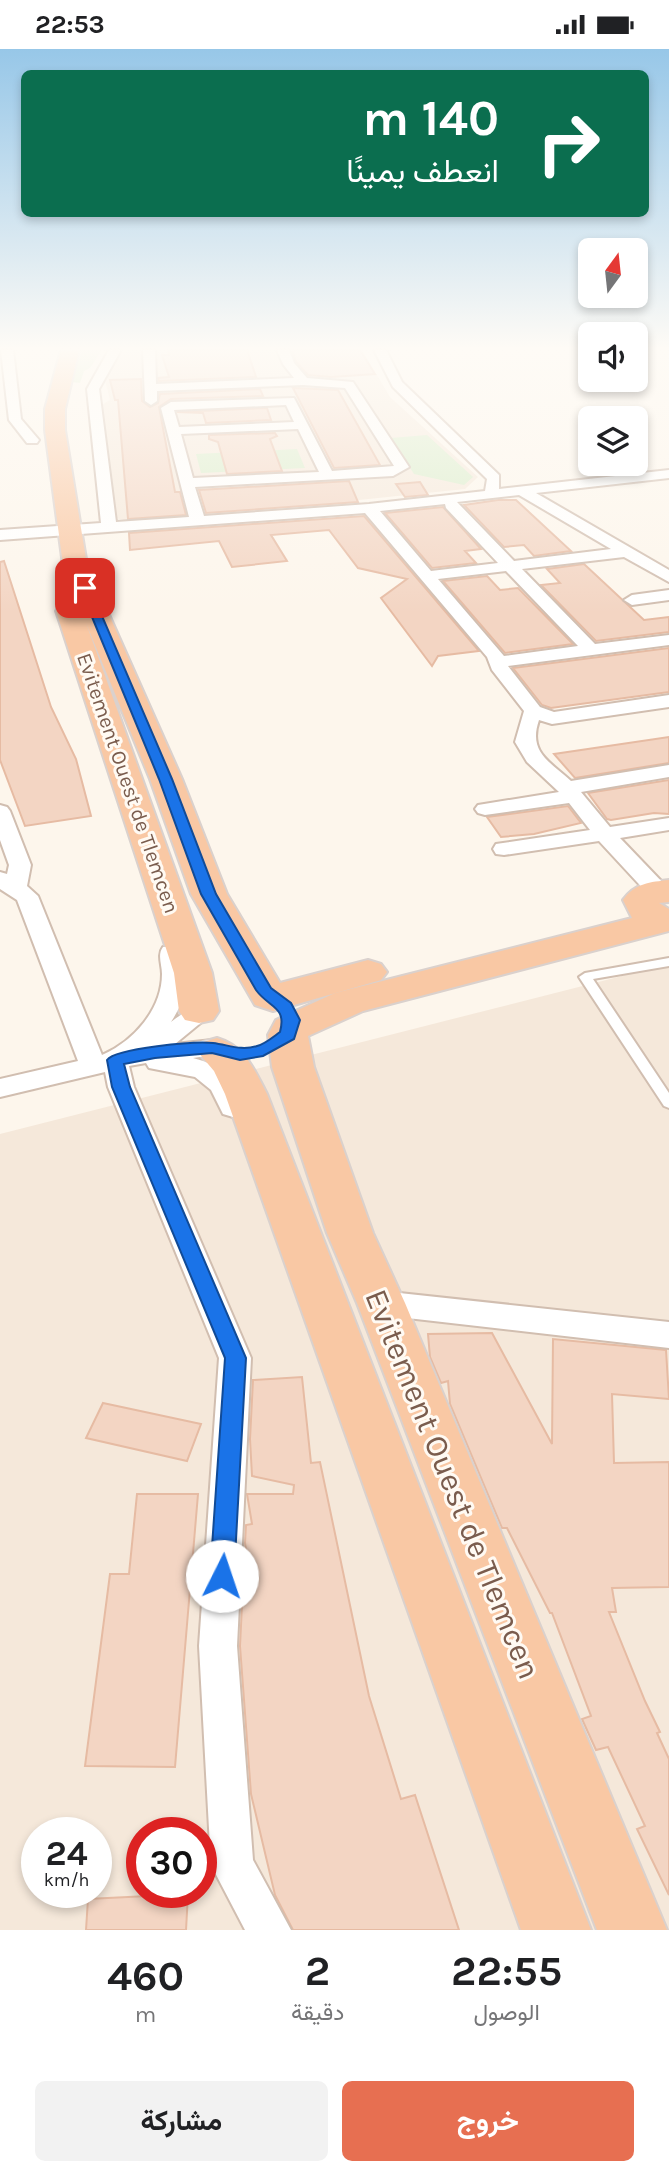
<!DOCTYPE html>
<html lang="ar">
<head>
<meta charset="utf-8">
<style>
  :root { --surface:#fff; --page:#f2f2f2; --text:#202124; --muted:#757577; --accent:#e76f51 }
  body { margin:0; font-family:Karla,Vazirmatn,sans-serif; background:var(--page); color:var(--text); direction:rtl; height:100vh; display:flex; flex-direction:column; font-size:26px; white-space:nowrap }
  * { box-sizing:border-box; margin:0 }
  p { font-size:23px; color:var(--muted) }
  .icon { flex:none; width:38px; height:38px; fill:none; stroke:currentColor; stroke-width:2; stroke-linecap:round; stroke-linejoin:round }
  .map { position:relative; height:1881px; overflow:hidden; direction:ltr }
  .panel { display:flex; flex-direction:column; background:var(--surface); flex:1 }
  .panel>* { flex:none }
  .hud { position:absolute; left:21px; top:21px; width:628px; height:147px; border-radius:10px; box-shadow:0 4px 10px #0003; direction:rtl; background:#0b6e4f; color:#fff; overflow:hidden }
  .needle { width:46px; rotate:15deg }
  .tools { position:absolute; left:578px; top:189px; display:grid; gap:14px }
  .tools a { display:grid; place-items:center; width:70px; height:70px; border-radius:10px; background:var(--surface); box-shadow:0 4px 10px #0003; font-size:35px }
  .speed { position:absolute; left:21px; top:1768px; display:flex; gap:14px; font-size:35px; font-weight:700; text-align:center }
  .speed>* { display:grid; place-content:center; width:91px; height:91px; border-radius:50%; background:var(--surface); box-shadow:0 4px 10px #0003; line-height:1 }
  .speed small { font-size:18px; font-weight:400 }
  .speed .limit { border:10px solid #d22; background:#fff; color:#111 }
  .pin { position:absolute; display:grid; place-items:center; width:60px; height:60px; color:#fff; margin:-30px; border-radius:14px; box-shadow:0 4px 10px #0006 }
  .me { position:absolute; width:77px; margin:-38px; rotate:4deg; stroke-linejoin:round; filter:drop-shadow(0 0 5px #0008) }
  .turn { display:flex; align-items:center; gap:24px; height:147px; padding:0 35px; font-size:32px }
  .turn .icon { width:91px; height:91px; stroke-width:2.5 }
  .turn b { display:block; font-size:49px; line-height:60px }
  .eta { display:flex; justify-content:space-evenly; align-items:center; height:119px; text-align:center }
  .eta b { font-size:42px; font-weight:700; line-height:49px }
  .action { display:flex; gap:14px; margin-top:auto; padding:14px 35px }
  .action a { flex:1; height:80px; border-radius:10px; background:var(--accent); color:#fff; font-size:28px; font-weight:700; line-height:80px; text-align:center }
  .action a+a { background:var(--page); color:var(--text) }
  .status { display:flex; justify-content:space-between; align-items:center; height:49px; padding:0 35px; background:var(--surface); direction:ltr }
  .status svg { height:19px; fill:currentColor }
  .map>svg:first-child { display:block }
</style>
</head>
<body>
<div class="status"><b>22:53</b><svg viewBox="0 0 49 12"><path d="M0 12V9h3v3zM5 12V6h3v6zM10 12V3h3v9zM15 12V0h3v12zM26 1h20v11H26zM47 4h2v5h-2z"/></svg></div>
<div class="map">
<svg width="669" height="1881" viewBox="0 0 669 1881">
  <rect width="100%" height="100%" fill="#fdf6ec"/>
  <g fill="#f5e8da" fill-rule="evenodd">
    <path d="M 126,301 L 362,301 L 390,348 L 478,428 L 465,440 L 137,474 L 115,469 L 100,357 L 110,351 L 105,331 L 108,319 Z"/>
    <path d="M 669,915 L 669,1881 L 0,1881 L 0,1085 ZM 37,1783 L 96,1783 L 96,1843 L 37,1843 ZM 142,1783 L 201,1783 L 201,1843 L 142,1843 Z"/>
  </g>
  <g fill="#d8ecc9">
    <path d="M 82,301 L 102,301 L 90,319 L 84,322 L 80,334 L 71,333 Z"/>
    <path d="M 427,386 L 473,428 L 464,436 L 414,425 L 391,389 Z"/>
    <path d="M 297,400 L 305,419 L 201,424 L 196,405 Z"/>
  </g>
  <g fill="#f3d5c3" stroke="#e6bba3" stroke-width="2">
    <path d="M 168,301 L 247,301 L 256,328 L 159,332 L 158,329 L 169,328 L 162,306 L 169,306 Z"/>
    <path d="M 292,301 L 360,301 L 375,325 L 331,328 L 308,326 L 296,313 Z"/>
    <path d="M 141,330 L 142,352 L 150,358 L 158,354 L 160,345 L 260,340 L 263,347 L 171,350 L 159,358 L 175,443 L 180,443 L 186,466 L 128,470 L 118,351 L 115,351 L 110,331 Z"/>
    <path d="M 293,339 L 338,341 L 380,416 L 334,419 Z"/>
    <path d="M 267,359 L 271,371 L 206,374 L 203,364 L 177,363 Z"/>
    <path d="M 275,384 L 277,387 L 270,390 L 282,422 L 227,425 L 218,393 L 209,390 L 209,386 Z"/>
    <path d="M 349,432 L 358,453 L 206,464 L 199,441 Z"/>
    <path d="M 420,433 L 428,446 L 405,448 L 396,435 Z"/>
    <path d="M 498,451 L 516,451 L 571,502 L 534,507 L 524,496 L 504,498 L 464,456 Z"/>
    <path d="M 443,458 L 481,500 L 465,502 L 476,514 L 432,519 L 385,464 Z"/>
    <path d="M 364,467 L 479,602 L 438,607 L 432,617 L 381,549 L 407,530 L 358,519 L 329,481 L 271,486 L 287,512 L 232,518 L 219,492 L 130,501 L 129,484 Z"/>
    <path d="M 4,512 L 51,658 L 76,710 L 91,767 L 25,777 L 0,711 L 0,513 Z"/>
    <path d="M 584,515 L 644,571 L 669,568 L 669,583 L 596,592 L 541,536 L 560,534 L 547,520 Z"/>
    <path d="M 487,527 L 500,541 L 518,539 L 573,595 L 505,604 L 443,532 Z"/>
    <path d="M 669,599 L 669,643 L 551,659 L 542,656 L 513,619 Z"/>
    <path d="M 669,688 L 669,714 L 575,729 L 554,705 Z"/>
    <path d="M 669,731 L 669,765 L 654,764 L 611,771 L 607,770 L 588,744 Z"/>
    <path d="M 568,757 L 581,774 L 534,785 L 501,788 L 487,768 Z"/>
    <path d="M 492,1284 L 552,1395 L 553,1290 L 666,1301 L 669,1350 L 612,1345 L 614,1414 L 669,1413 L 669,1538 L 612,1539 L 616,1563 L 609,1563 L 645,1652 L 660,1683 L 657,1684 L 669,1710 L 669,1846 L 637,1780 L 645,1777 L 608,1698 L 596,1701 L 582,1670 L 591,1667 L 552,1564 L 550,1564 L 507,1479 L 502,1479 L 450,1355 L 448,1332 L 441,1334 L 430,1308 L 428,1285 Z"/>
    <path d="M 302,1328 L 311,1414 L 320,1413 L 369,1647 L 401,1750 L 415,1746 L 459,1881 L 293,1881 L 275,1846 L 251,1745 L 240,1597 L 243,1536 L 251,1535 L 245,1494 L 246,1476 L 252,1475 L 247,1445 L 293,1445 L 294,1436 L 252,1427 L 250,1390 L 253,1331 Z"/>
    <path d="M 103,1354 L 201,1375 L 187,1412 L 86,1389 Z"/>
    <path d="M 137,1445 L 198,1445 L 175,1718 L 85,1717 L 110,1525 L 129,1525 Z"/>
    <path d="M 188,1845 L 186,1881 L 86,1881 L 88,1850 Z"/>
  </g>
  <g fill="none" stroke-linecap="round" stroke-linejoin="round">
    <defs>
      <path id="service" d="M 669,909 L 669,917 L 593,930 L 669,1044 L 669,1059 L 664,1057 L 579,928 L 585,924 Z"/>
      <g id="minor">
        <path d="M 1,301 L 13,301 L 21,370 L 39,391 L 37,394 L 27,394 L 9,371 Z"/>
        <path d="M 109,301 L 121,301 L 99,340 L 116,473 L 189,468 L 161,359 L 171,353 L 294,349 L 332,422 L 394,417 L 345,339 L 303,336 L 157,342 L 157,352 L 151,356 L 145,352 L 143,301 L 155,301 L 156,335 L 294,329 L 283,315 L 277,301 L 289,301 L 294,314 L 307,329 L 353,333 L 409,418 L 393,427 L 195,438 L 204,467 L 369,455 L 485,442 L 487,430 L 393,338 L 374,301 L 386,301 L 402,333 L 499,426 L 499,440 L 669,421 L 669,429 L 536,444 L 669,521 L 669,533 L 624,508 L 522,520 L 595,595 L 669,586 L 669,596 L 508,617 L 540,658 L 554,663 L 669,646 L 669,658 L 552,675 L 539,671 C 528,703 549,712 571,732 L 669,716 L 669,728 L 581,743 L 610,778 L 669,769 L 669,781 L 620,789 L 665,836 L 668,841 L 665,846 L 649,846 L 599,792 L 504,806 L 496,805 L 493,800 L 496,795 L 590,781 L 569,754 L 485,766 L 478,764 L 475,760 L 478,756 L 559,743 L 527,713 L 515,693 L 524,662 L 492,621 L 487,608 L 365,464 L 0,491 L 0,481 L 101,474 L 87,340 ZM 286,356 L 294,373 L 179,378 L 174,361 ZM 298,380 L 319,423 L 193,429 L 181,385 ZM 519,446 L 611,500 L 514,512 L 457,453 ZM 445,455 L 446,459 L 498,514 L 431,522 L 380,462 ZM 506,522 L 578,597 L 504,607 L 438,530 Z"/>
        <path d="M 669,541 L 669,551 L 632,556 L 624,551 L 632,546 Z"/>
        <path d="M 0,756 L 7,758 L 10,762 L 31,816 L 27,837 L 38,847 L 102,1006 C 134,992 162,960 162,925 C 162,915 157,906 163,898 L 179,898 C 195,920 185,952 171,973 C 183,964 190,958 205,961 L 209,967 L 175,995 L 212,991 L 221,993 L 225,999 L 221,1005 L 193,1009 C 222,1016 234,1032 246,1059 L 243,1065 L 233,1068 L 223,1065 L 211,1041 L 195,1028 L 149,1019 L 146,1014 L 129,1017 L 134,1038 L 251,1309 L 237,1597 L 253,1811 L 291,1881 L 245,1881 L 211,1816 L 199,1597 L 219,1309 L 108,1038 L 105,1023 L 0,1048 L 0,1030 L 78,1012 L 17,851 L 0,840 L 0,823 L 7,825 L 9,816 L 0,791 Z"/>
        <path d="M 381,1242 L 669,1273 L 669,1299 L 381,1266 L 370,1263 L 365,1254 L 370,1245 Z"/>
      </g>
      <g id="trunk">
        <path d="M 61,301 L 79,301 L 65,360 L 65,381 L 87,516 L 182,730 L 227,845 L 280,934 L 368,911 L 381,915 L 387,923 L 381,931 L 273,962 L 255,956 L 191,845 L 150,730 L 86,574 L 212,924 L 219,962 L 213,971 L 199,974 L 185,971 L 179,962 L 174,924 L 56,562 L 60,556 L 69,554 L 81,560 L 63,516 L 45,381 L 45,360 Z"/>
        <path d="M 669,831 L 669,853 L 659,854 L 669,860 L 669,882 L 363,962 L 308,987 L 314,1018 L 373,1184 L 405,1254 L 667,1881 L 597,1881 L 357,1254 L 327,1184 L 272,1018 L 268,986 L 276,971 L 335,944 L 632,869 L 623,851 C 635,834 650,833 669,831 Z"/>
        <path d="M 217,989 C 245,997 254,1020 267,1045 L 591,1881 L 521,1881 L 225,1045 L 214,1022 L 197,1002 L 203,993 Z"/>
      </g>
    </defs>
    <use href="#service" stroke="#d1beb0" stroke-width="4"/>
    <use href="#minor" stroke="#d1beb0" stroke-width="4"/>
    <use href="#trunk" stroke="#dad1cd" stroke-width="4"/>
    <use href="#service" fill="#fff" fill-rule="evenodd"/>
    <use href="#minor" fill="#fff" fill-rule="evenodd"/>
    <use href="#trunk" fill="#f9c8a4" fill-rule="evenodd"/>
  </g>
  <linearGradient id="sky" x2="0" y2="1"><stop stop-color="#97c7e8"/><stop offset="0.53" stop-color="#fefbf6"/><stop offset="1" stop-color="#fefbf6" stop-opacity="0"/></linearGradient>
  <rect width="669" height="564" fill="url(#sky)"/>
  <path fill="#1a73e8" stroke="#114b97" stroke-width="2" d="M 81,537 L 90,539 L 172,730 L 216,845 L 271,939 L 291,954 L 300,971 L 294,990 L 263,1007 L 240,1011 L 212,1004 L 155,1009 L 124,1015 L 130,1038 L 246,1309 L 234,1527 L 231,1535 L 222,1538 L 214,1535 L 210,1527 L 225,1309 L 112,1038 L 107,1011 C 116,999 196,992 213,994 C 229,996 241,1002 257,997 C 265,995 273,988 280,983 C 287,957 269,959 256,941 L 201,845 L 159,730 L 80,539 Z"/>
  <g text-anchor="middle" stroke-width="6" stroke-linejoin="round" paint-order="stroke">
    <g font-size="21" fill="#7a5c4d" stroke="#fffaf3">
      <text transform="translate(128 734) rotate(71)" y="7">Evitement Ouest de Tlemcen</text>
    </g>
    <g font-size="32" fill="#7a5c4d" stroke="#fffaf3">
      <text transform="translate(453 1435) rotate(68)" y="11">Evitement Ouest de Tlemcen</text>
    </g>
  </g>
</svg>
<div class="tools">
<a><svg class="needle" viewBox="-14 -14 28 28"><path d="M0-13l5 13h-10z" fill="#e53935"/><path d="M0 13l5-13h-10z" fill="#757577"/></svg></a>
<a><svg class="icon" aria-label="sound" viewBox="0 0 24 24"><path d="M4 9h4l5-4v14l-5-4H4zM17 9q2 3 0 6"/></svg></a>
<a><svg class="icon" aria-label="layers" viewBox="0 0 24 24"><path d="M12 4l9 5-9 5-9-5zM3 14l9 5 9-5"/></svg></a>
</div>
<div class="speed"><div>24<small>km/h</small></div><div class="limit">30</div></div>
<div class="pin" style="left:85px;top:539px;background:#d93025"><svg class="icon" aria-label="arrive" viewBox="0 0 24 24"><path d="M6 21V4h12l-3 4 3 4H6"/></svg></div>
<svg class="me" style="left:222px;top:1527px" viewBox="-20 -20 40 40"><circle r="19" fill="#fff"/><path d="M0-13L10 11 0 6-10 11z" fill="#1a73e8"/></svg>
<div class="hud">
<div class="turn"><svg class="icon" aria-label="right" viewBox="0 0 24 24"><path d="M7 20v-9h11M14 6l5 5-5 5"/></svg><div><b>140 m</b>انعطف يمينًا</div></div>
</div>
</div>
<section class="panel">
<div class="eta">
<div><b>22:55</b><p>الوصول</p></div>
<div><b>2</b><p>دقيقة</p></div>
<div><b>460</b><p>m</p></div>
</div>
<div class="action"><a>خروج</a><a>مشاركة</a></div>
</section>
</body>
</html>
